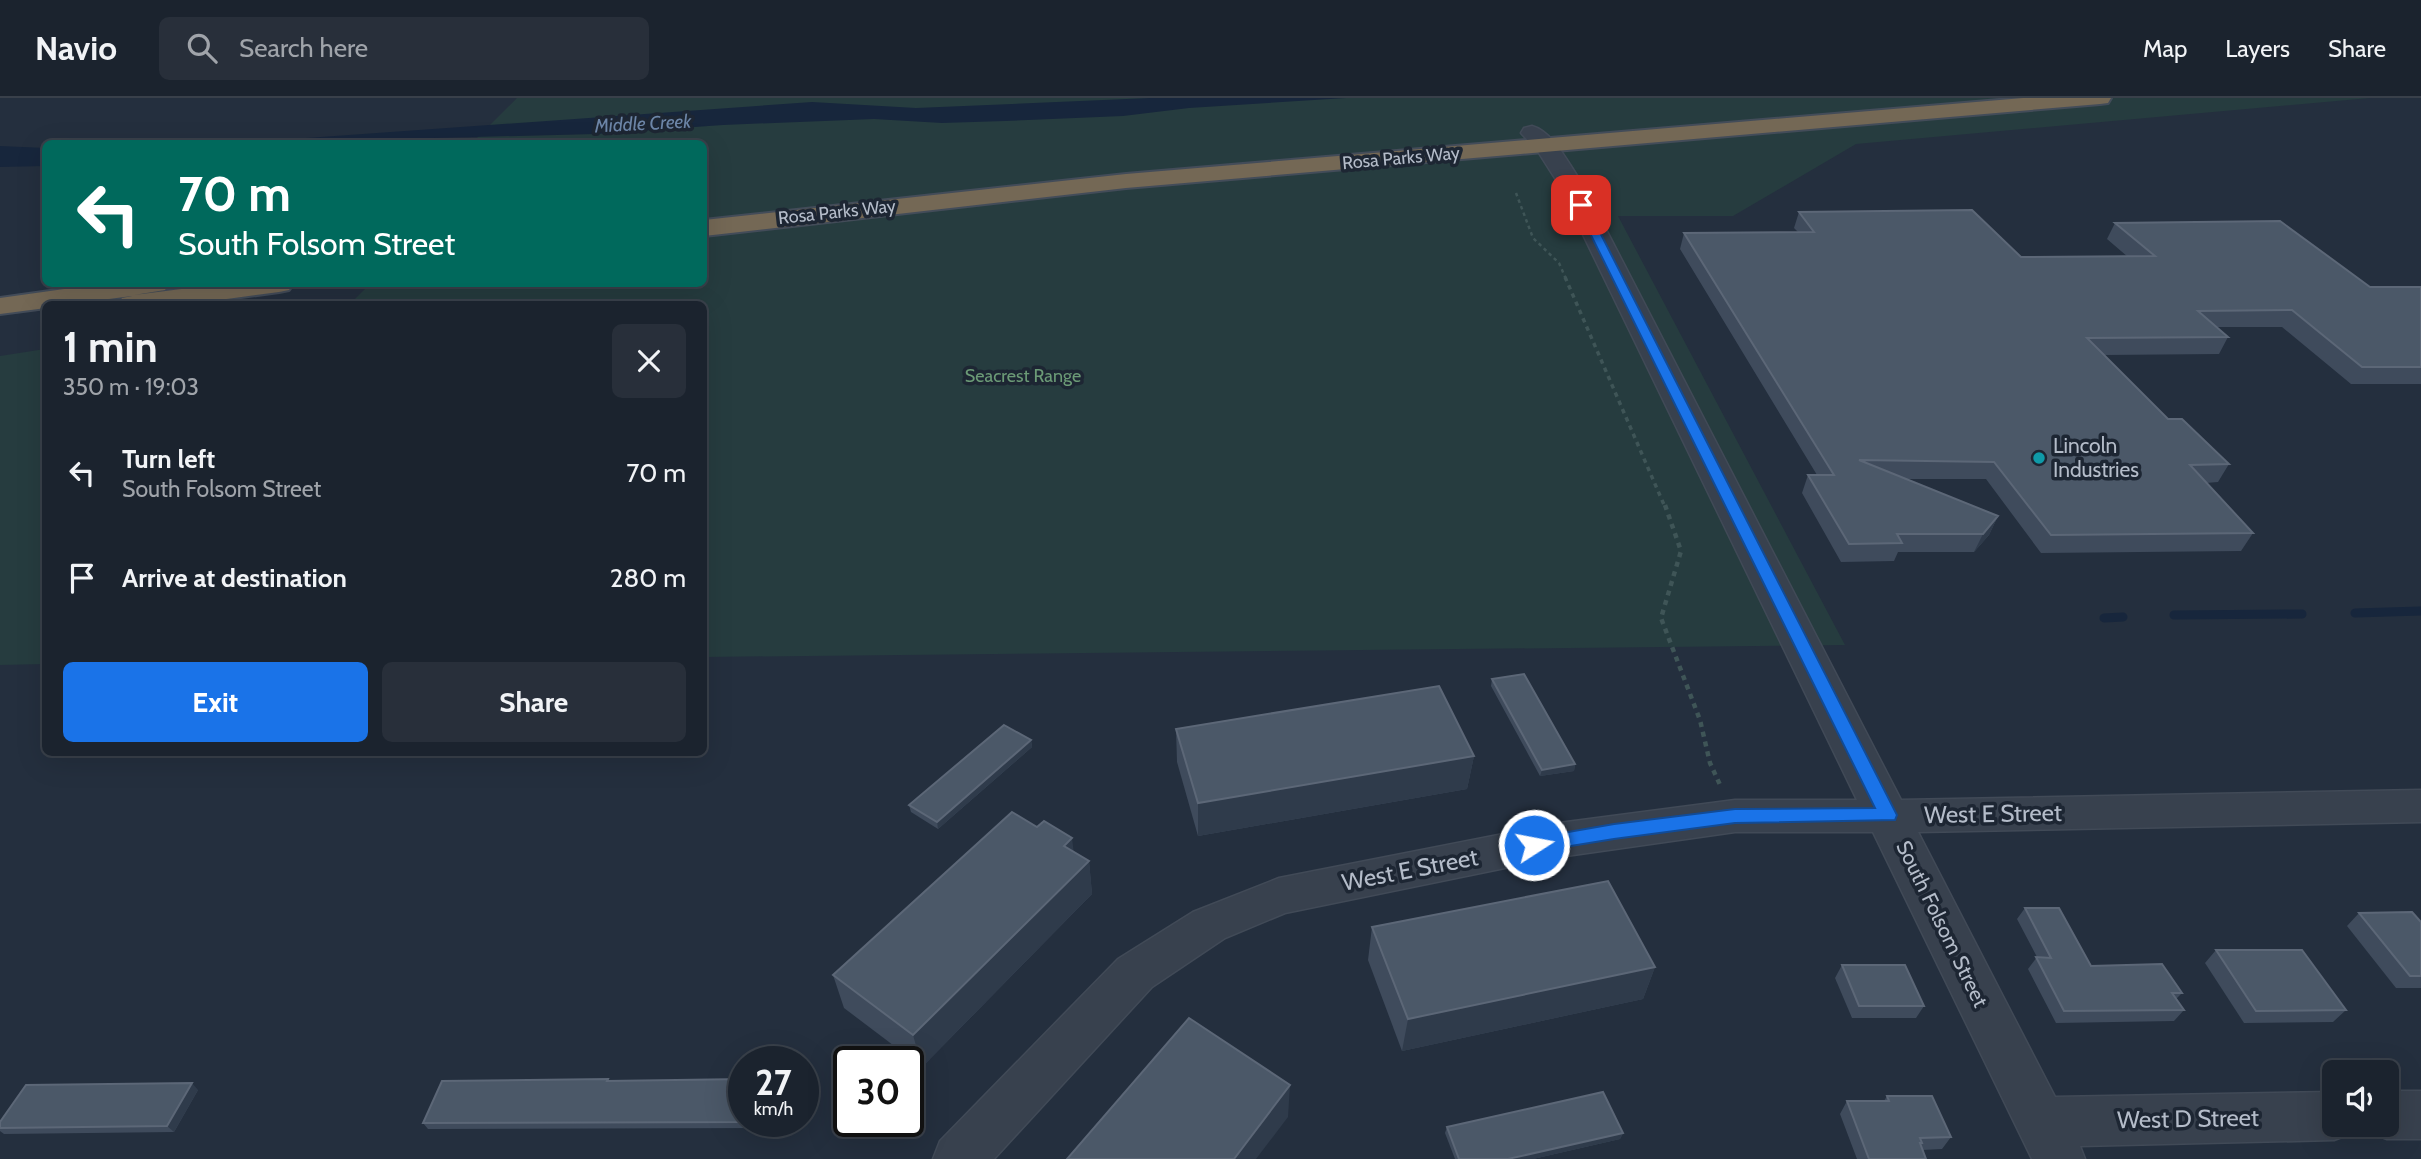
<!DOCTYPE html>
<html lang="en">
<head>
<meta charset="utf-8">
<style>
  :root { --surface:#1b232e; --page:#282f3a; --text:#f1f3f6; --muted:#a0a4aa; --line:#39404a; --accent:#1a73e8 }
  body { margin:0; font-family:Cabin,sans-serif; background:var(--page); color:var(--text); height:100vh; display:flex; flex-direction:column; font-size:26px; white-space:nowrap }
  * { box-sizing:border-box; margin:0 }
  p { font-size:23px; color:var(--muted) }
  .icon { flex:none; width:38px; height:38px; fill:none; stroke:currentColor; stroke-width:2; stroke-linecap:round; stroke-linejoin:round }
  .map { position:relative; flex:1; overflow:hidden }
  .sheet { position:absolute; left:42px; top:203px; width:665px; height:455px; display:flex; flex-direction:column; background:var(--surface); border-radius:10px; box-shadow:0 7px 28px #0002,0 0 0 2px var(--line) }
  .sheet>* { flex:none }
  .guide { position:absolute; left:42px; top:42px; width:665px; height:147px; border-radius:10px; box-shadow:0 7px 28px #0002,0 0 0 2px var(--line); background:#00695c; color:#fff; overflow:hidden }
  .fabs { position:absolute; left:2322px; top:962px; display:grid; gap:14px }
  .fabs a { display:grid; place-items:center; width:77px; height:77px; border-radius:10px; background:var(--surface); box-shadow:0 7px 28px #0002,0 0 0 2px var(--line); font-size:35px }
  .speed { position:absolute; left:728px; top:948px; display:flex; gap:14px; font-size:35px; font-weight:700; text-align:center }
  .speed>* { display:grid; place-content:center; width:91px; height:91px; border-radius:50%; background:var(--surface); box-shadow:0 7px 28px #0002,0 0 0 2px var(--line); line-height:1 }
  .speed small { font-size:18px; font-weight:400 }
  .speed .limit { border:4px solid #111; border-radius:10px; background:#fff; color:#111 }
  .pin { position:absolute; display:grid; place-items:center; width:60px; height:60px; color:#fff; margin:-30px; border-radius:14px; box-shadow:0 4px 10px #0006 }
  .me { position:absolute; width:77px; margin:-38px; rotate:79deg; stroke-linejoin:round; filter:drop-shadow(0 0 5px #0008) }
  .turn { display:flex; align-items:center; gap:24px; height:147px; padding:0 21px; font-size:32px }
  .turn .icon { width:91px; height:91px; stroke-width:2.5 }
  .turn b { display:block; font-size:49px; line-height:60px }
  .round { display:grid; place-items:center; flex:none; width:74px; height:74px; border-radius:10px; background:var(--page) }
  .overview { display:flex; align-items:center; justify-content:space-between; height:119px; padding:0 21px }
  h1 { font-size:42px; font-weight:800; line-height:52px }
  .cta { display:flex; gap:14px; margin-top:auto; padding:14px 21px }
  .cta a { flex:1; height:80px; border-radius:10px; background:var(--accent); color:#fff; font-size:28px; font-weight:800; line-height:80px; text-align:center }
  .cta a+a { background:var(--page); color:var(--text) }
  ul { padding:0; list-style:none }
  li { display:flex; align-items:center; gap:21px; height:105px; padding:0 21px }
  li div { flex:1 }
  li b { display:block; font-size:26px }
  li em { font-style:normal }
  header { display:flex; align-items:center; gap:42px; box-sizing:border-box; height:98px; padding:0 35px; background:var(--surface); border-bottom:2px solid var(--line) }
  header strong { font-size:33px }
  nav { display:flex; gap:38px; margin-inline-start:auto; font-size:24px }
  .search { width:490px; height:63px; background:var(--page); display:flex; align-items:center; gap:18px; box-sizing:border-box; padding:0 24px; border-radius:10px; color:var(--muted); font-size:26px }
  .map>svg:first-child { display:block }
</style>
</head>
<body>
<header>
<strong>Navio</strong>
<div class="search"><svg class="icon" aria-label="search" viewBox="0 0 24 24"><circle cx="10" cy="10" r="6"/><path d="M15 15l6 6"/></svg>Search here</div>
<nav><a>Map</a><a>Layers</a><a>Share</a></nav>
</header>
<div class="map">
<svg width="2421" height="1061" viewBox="0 0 2421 1061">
  <rect width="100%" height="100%" fill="#242f3e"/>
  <g fill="#263c3f">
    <path d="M 517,0 L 2370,0 L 1856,46 L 1733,118 L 1618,118 L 1845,547 L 704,559 L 704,206 L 344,206 L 351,205 L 370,186 L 704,186 L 704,46 L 472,45 Z"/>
    <path d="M 45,251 L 45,566 L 0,567 L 0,258 Z"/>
  </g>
  <g fill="#17263c">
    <path d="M 1150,0 L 1346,0 L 1189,10 L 1123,18 L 1005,23 L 942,25 L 874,21 L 723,27 L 596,36 L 434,40 L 410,46 L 238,45 L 812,4 L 916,10 Z"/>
    <path d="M 0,48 L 45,50 L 45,68 L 0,69 Z"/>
  </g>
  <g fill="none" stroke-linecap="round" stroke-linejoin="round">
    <g stroke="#17263c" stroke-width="9">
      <path d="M 2355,515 L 2421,513"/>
      <path d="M 2174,517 L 2302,516"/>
      <path d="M 2104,520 L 2123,519"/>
    </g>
    <defs>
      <g id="minor">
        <path d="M 1532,28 C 1554,34 1569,67 1582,85 L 1901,702 L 2421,692 L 2421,724 L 1918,734 L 2055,999 L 2334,994 L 2334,1027 L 2356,1027 L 2352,1035 L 2334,1042 L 2080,1048 L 2085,1061 L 2032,1061 L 1873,734 L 1735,734 L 1559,759 L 1285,815 L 1225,840 L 1152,889 L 994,1061 L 933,1061 L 940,1043 L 1118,861 L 1193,814 L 1279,780 L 1559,725 L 1735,702 L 1857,702 L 1558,85 L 1537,52 L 1521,35 L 1524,30 Z"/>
        <path d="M 2387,993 L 2421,993 L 2421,1041 L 2387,1041 L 2369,1034 L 2366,1027 L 2387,1027 Z"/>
      </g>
      <g id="highway">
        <path d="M 2023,0 L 2111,0 L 2108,5 L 2100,6 L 1126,90 L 704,138 L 704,122 L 1126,76 Z"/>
        <path d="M 100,186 L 169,186 L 165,192 L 134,197 L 221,186 L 293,186 L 289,192 L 279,194 L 190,206 L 118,206 L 122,200 L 132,198 L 70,206 L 46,206 L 46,210 L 0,216 L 0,200 Z"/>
      </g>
    </defs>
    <use href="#minor" stroke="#414a57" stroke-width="3"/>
    <use href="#highway" stroke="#434c59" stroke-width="4"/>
    <path stroke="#3f5557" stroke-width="2.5" stroke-dasharray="3.5 3.5" stroke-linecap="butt" d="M 1516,95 L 1533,140 L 1559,165 L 1566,181"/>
    <path stroke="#3f5557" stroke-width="3.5" stroke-dasharray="4.5 4.5" stroke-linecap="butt" d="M 1565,179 L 1665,409"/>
    <path stroke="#3f5557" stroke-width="4.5" stroke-dasharray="5 5" stroke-linecap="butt" d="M 1665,407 L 1681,453 L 1661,520 L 1700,622 L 1710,665 L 1721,689"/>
    <use href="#minor" fill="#38414e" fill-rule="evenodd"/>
    <use href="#highway" fill="#746855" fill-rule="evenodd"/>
  </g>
  <g fill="#3f4b5c">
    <path d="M 1799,114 L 2021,159 L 2128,159 L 2107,141 L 2115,125 L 2370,189 L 2421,189 L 2421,286 L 2351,286 L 2282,229 L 2217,229 L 2228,239 L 2219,256 L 2104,257 L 2168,321 L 2229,366 L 2218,384 L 2206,385 L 2253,435 L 2241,453 L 2041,455 L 1986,381 L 1904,381 L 1998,418 L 1989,437 L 1974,454 L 1898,454 L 1894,463 L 1841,464 L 1802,395 L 1808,377 L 1817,377 L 1680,151 L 1684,135 L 1798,134 L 1794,130 Z"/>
    <path d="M 1492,581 L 1575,666 L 1574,673 L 1540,678 L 1491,588 Z"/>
    <path d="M 1176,631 L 1474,658 L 1467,691 L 1198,738 L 1177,664 Z"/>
    <path d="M 1031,642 L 1032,649 L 938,731 L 911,714 L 909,707 Z"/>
    <path d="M 1074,754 L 1089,763 L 1092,796 L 922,969 L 844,910 L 833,877 Z"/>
    <path d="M 2025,810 L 2091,868 L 2182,895 L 2176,901 L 2184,912 L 2174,923 L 2056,925 L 2028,871 L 2037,859 L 2017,821 Z"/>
    <path d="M 2359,815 L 2421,824 L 2421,890 L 2396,890 L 2347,828 Z"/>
    <path d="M 1372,829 L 1655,869 L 1643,901 L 1402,953 L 1368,862 Z"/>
    <path d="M 2216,852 L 2346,912 L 2333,924 L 2244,925 L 2205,865 Z"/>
    <path d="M 1842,867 L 1924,908 L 1916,920 L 1852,920 L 1835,880 Z"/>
    <path d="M 608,981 L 609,983 L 779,1024 L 778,1030 L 428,1031 L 423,1025 Z"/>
    <path d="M 198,992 L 174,1034 L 4,1036 L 0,1033 L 0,1024 Z"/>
    <path d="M 1887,998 L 1951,1039 L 1942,1051 L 1922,1052 L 1926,1061 L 1857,1061 L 1840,1016 L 1847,1003 L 1884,1003 Z"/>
    <path d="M 1447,1029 L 1623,1035 L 1620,1041 L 1533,1061 L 1455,1061 L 1445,1035 Z"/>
  </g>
  <g fill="#2f3b4b">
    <path d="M 1998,418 L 1989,437 L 1974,454 L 1983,436 Z"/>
    <path d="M 1031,642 L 1032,649 L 938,731 L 937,724 Z"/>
    <path d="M 1474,658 L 1467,691 L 1198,738 L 1198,705 Z"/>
    <path d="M 1575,666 L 1574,673 L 1540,678 L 1542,672 Z"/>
    <path d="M 1072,740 L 1076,773 L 1064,748 Z"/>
    <path d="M 1089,763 L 1092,796 L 922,969 L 913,937 Z"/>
    <path d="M 1655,869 L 1643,901 L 1402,953 L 1408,921 Z"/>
    <path d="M 192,985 L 198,992 L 174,1034 L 167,1028 Z"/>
    <path d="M 1290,987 L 1288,1019 L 1256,1061 L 1234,1061 Z"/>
    <path d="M 1623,1035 L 1620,1041 L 1533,1061 L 1508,1061 Z"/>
  </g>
  <g fill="#4b5868" stroke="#5c6777" stroke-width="2">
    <path d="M 1972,112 L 2021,159 L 2155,158 L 2115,125 L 2280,123 L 2370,189 L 2421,189 L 2421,269 L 2362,269 L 2292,212 L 2198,213 L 2228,239 L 2087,240 L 2168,321 L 2182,321 L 2229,366 L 2190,367 L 2253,435 L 2051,437 L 1994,364 L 1859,362 L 1998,418 L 1983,436 L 1897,436 L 1902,445 L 1849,446 L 1808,377 L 1834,377 L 1684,135 L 1814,134 L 1799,114 Z"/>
    <path d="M 1524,576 L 1575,666 L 1542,672 L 1492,581 Z"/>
    <path d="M 1439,588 L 1474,658 L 1198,705 L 1176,631 Z"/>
    <path d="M 1004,627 L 1031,642 L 937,724 L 909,707 Z"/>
    <path d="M 1012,714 L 1037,729 L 1044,723 L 1072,740 L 1064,748 L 1089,763 L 913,937 L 833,877 Z"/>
    <path d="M 1608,783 L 1655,869 L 1408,921 L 1372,829 Z"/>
    <path d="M 2025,810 L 2059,810 L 2091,868 L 2162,866 L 2182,895 L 2172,895 L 2184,912 L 2064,913 L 2036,859 L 2051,860 Z"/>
    <path d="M 2412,814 L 2421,824 L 2421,878 L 2410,878 L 2359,815 Z"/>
    <path d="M 2216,852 L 2302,852 L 2346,912 L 2256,913 Z"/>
    <path d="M 1842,867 L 1905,867 L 1924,908 L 1859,908 Z"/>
    <path d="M 1189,920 L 1290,987 L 1234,1061 L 1067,1061 Z"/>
    <path d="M 608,981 L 607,983 L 744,981 L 744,1024 L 750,1024 L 423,1025 L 442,983 Z"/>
    <path d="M 192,985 L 167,1028 L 0,1030 L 0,1024 L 26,987 Z"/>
    <path d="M 1603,994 L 1623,1035 L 1508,1061 L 1459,1061 L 1447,1029 Z"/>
    <path d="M 1887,998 L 1932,998 L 1951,1039 L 1920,1040 L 1922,1045 L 1920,1045 L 1926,1061 L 1869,1061 L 1847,1003 L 1889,1003 Z"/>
  </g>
  <path fill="#1a73e8" stroke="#114b97" stroke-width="2" d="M 1581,103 L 1586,107 L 1897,717 L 1895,722 L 1735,725 L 1614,741 L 1534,754 L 1527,752 L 1524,747 L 1527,742 L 1534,740 L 1614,726 L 1735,711 L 1875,710 L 1576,107 Z"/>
  <circle fill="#0f9aa8" stroke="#1d2633" stroke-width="2.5" cx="2039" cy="360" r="7"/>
  <g text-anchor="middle" stroke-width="7" stroke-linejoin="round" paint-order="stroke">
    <g font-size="18" fill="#b4bcc9" stroke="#1d2633">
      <text transform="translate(1401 60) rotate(-5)" y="6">Rosa Parks Way</text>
      <text transform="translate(837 114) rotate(-6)" y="6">Rosa Parks Way</text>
    </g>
    <g font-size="18" fill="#6b9a76" stroke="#1d2633">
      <text x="1023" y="284">Seacrest Range</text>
    </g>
    <g font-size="19" font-style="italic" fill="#6d86a8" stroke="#1d2633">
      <text transform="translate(643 25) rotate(-3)" y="7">Middle Creek</text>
    </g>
    <g font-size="21" fill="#b4bcc9" stroke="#1d2633" text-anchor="start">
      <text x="2053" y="355">Lincoln<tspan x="2053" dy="24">Industries</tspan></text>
    </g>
    <g font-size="21" fill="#b4bcc9" stroke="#1d2633">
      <text transform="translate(1942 826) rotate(64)" y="7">South Folsom Street</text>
    </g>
    <g font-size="24" fill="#b4bcc9" stroke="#1d2633">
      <text transform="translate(1993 716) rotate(-1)" y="8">West E Street</text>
      <text transform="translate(1410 772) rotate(-11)" y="8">West E Street</text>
      <text transform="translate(2188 1021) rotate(-1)" y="8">West D Street</text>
    </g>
  </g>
</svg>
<div class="fabs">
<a><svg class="icon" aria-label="sound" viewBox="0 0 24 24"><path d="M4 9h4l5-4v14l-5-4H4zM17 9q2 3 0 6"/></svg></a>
</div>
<div class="speed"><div>27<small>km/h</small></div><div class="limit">30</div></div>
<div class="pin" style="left:1581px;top:107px;background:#d93025"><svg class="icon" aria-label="arrive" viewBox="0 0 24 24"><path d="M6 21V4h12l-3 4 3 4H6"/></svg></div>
<svg class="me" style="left:1534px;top:747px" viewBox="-20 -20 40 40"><circle r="17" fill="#1a73e8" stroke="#fff" stroke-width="3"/><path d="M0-11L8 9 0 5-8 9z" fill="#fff"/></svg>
<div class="guide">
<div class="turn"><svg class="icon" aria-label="left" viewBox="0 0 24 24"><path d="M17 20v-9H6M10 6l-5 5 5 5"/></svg><div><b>70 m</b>South Folsom Street</div></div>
</div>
<section class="sheet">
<div class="overview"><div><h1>1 min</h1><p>350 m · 19:03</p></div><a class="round"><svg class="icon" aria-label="close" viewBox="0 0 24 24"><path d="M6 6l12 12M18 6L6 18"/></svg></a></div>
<ul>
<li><svg class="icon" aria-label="left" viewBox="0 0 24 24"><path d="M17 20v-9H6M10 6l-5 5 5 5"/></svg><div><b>Turn left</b><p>South Folsom Street</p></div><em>70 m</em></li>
<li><svg class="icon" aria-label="arrive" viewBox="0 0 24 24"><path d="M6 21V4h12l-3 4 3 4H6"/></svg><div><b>Arrive at destination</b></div><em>280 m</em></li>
</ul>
<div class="cta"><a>Exit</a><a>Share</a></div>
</section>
</div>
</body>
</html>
